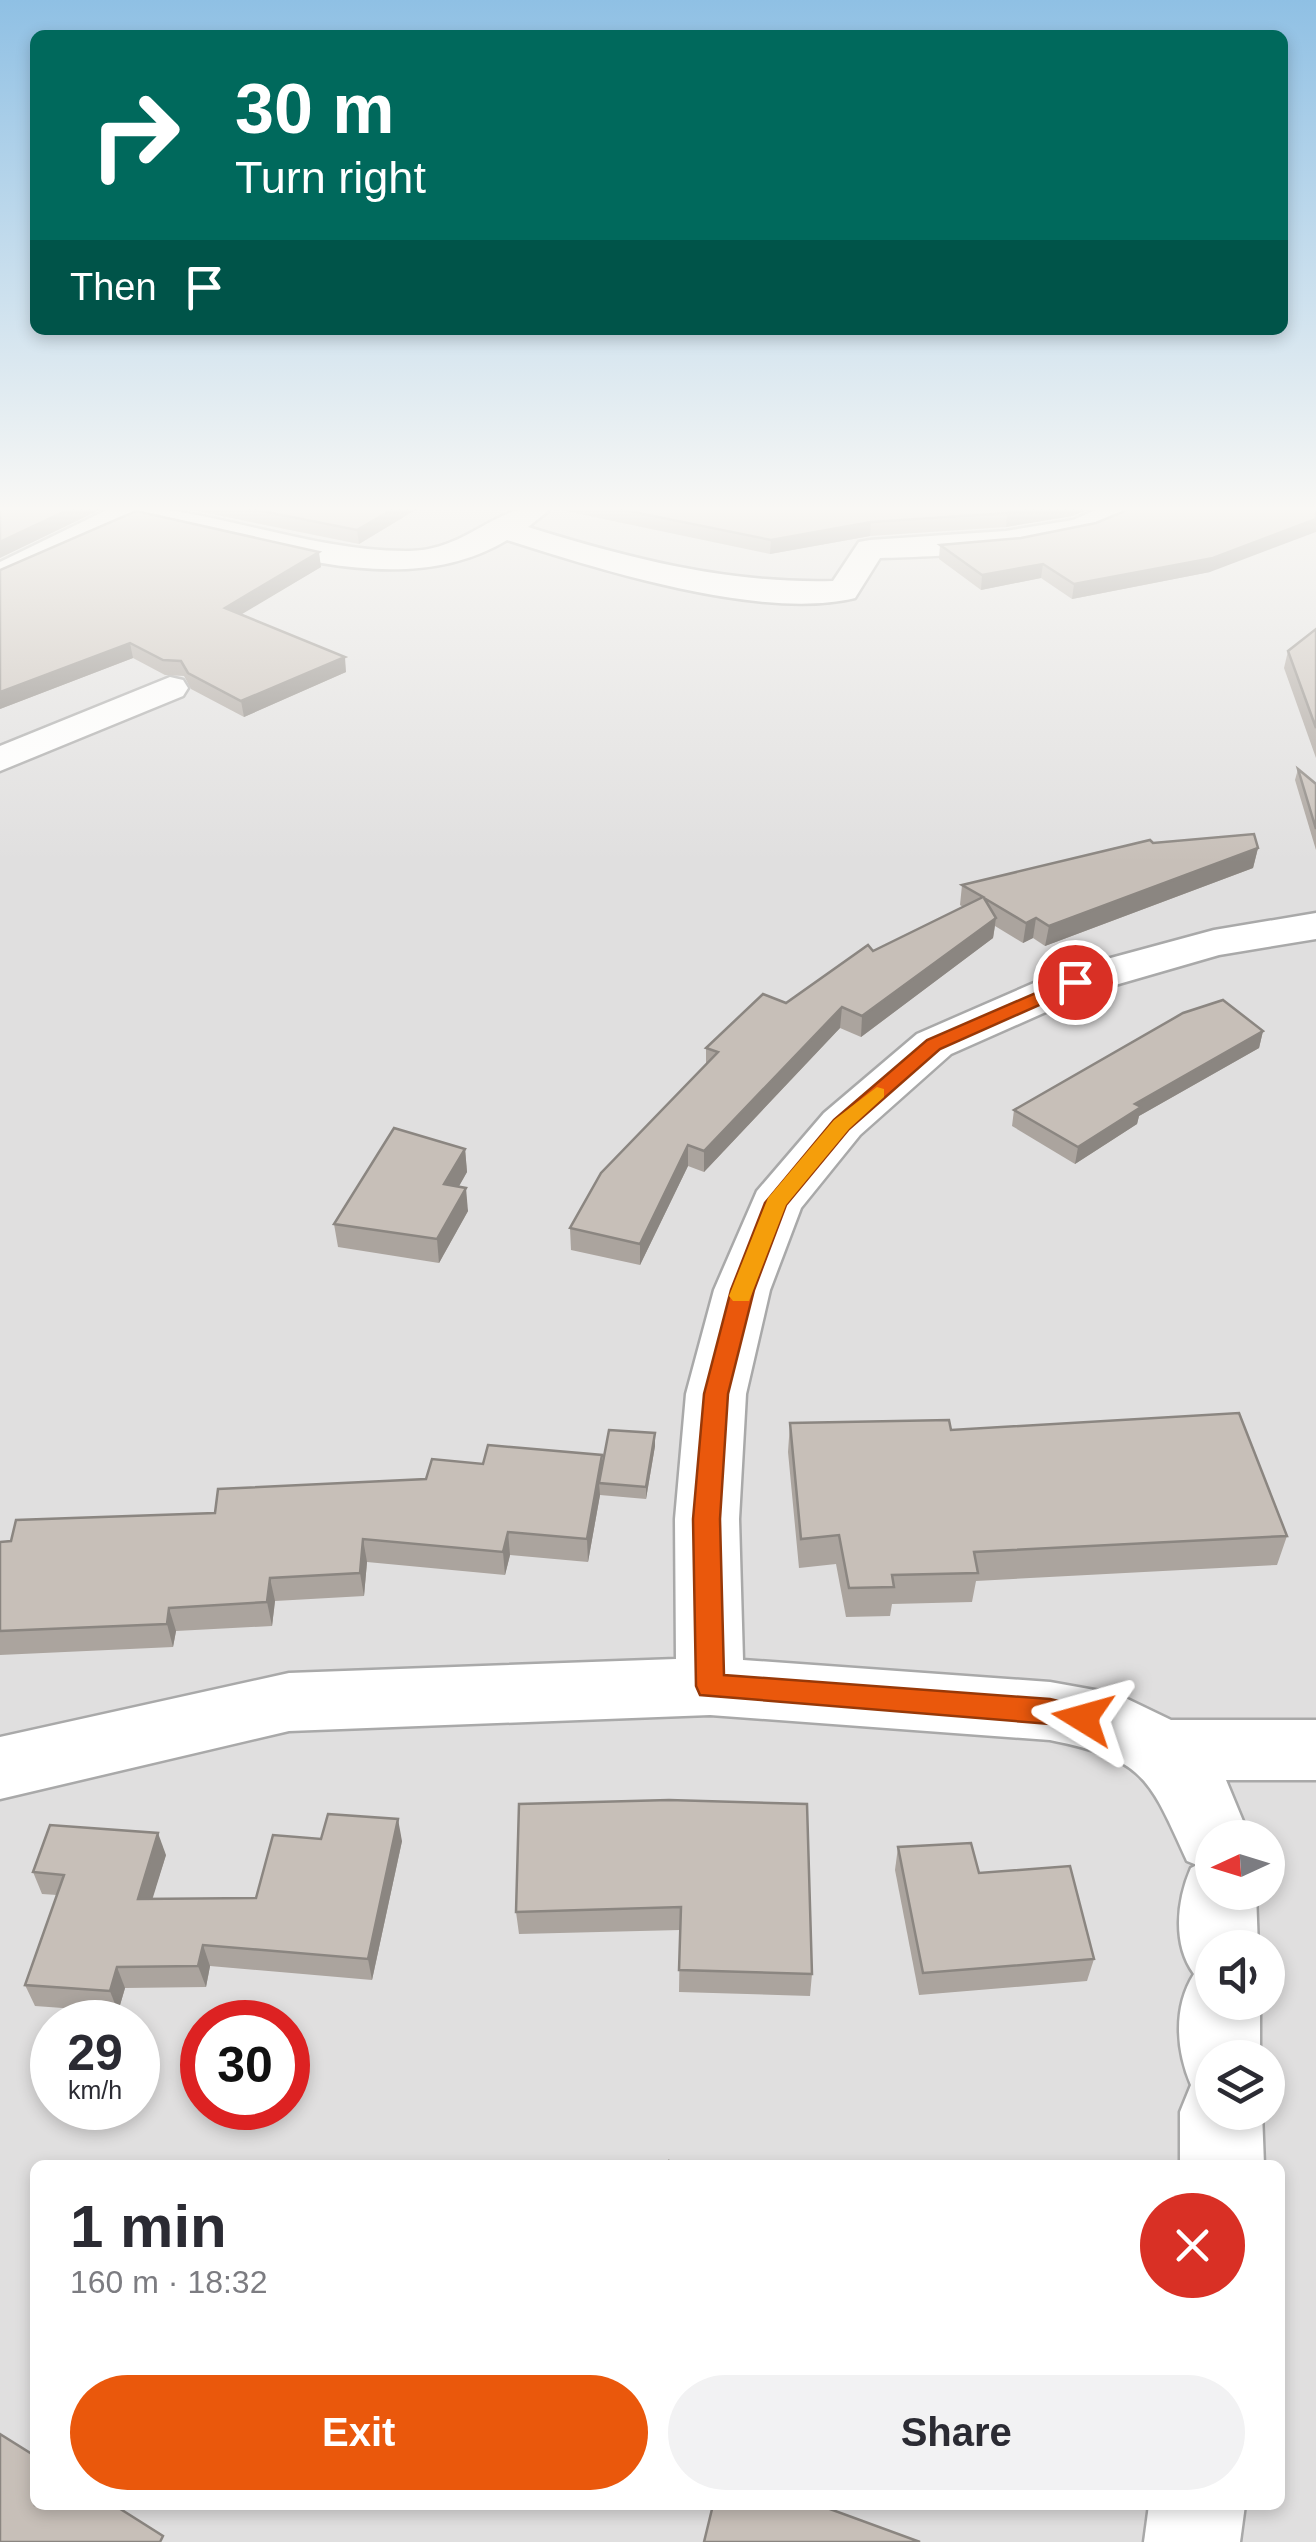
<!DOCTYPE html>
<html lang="en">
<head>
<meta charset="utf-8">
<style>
  :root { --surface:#fff; --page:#f2f2f3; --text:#2b2b33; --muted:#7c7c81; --accent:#ea580c }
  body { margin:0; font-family:Arial,sans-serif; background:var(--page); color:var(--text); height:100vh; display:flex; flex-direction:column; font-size:38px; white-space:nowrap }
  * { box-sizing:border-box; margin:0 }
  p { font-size:32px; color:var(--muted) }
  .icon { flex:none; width:55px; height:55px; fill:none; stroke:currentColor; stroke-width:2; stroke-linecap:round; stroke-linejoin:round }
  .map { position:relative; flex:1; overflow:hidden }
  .panel { position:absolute; left:30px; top:2160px; width:1255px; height:350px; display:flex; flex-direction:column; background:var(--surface); border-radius:15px; box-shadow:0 5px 15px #0003 }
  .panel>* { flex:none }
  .guide { position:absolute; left:30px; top:30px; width:1258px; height:305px; border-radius:15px; box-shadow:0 5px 15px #0003; background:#00695c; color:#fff; overflow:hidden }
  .needle { width:65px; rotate:266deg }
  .buttons { position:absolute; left:1195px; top:1820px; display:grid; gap:20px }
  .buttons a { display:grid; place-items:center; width:90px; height:90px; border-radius:50%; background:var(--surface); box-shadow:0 5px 15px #0003; font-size:50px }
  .speed { position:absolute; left:30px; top:2000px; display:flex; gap:20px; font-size:50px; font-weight:700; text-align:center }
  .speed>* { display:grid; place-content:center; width:130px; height:130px; border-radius:50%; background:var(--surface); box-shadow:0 5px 15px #0003; line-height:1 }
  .speed small { font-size:25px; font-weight:400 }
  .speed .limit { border:15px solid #d22; background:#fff; color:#111 }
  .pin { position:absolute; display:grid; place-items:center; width:85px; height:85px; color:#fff; margin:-42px; border:5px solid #fff; border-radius:50%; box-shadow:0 2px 10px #0007 }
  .me { position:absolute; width:110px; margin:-55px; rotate:278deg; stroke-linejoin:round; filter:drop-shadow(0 0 8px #0008) }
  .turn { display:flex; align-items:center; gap:35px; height:210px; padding:0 40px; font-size:45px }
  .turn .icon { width:130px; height:130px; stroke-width:2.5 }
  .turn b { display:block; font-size:70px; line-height:85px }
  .then { display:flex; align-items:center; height:95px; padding:0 40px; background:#0003; gap:20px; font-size:38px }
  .round { display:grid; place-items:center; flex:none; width:105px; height:105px; border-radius:52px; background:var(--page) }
  .headline { display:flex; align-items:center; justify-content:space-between; height:170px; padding:0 40px }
  h1 { font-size:60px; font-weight:700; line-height:75px }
  .action { display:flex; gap:20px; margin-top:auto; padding:20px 40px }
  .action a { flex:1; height:115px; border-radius:60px; background:var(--accent); color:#fff; font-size:40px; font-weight:700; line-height:115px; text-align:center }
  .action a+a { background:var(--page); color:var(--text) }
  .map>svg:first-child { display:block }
</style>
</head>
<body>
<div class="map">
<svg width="1316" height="2542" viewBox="0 0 1316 2542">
  <rect width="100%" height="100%" fill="#f2efe9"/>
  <path fill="#e0dfdf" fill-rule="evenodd" d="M 0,506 L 1316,506 L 1316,2542 L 0,2542 ZM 1212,1838 L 1268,1838 L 1268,1892 L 1212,1892 ZM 1212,1948 L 1268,1948 L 1268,2002 L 1212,2002 ZM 52,2022 L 138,2022 L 138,2108 L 52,2108 ZM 202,2022 L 288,2022 L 288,2108 L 202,2108 ZM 1212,2058 L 1268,2058 L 1268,2112 L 1212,2112 ZM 35,2165 L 1280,2165 L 1280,2505 L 35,2505 Z"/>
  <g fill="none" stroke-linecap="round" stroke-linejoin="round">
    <defs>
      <g id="minor">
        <path d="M 115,506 C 210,506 308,552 409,551 C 467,550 493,506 544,506 L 548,511 L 528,527 C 628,558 727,584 833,581 L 859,542 L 870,540 L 1006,531 L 1073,520 L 1105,506 L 1139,506 C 1106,553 937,556 880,558 L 855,598 C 762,621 597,569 507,540 C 416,595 301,560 204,537 C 183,532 160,524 138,521 C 118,520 31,576 0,584 L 0,562 Z"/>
        <path d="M 170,677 L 183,680 L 188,688 L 183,696 L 0,771 L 0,746 Z"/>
        <path d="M 1316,913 L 1316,939 L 1219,955 L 1091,992 L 951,1054 L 860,1135 L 801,1208 L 770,1290 L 746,1394 L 739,1519 L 743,1660 L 1050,1682 L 1117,1694 L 1171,1720 L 1316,1720 L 1316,1780 L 1226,1780 L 1250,1838 L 1212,1838 L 1212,1892 L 1256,1892 L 1258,1948 L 1212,1948 L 1212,2002 L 1260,2002 L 1260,2058 L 1212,2058 L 1212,2112 L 1262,2112 L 1264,2165 L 1180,2165 L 1180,2112 L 1191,2085 C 1176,2050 1173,2007 1194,1974 C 1172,1944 1177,1900 1191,1868 L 1197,1865 L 1187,1861 C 1149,1778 1145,1759 1050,1740 L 710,1715 L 289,1731 L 0,1799 L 0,1737 L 289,1673 L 676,1659 L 675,1519 L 686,1394 L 714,1290 L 757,1191 L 824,1113 L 917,1034 L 1059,972 L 1214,930 Z"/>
        <path d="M 1149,2505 L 1245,2505 L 1240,2542 L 1144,2542 Z"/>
      </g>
    </defs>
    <use href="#minor" stroke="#a9a9a9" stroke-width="5"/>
    <use href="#minor" fill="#fff" fill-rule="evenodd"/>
  </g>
  <g fill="#aba49e">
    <path d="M 151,506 L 422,506 L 359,544 L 187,509 Z"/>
    <path d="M 548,506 L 1097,506 L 1072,516 L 1006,527 L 870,536 L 770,554 L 551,508 Z"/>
    <path d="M 1125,511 L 1210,572 L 1072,599 L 1041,578 L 981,590 L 939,559 L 940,545 L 1021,538 L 1096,523 Z"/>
    <path d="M 321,567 L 241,614 L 346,672 L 244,717 L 191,689 L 184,676 L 165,675 L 133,658 L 0,709 L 0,570 Z"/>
    <path d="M 1316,629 L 1316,758 L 1284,668 L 1288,651 Z"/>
    <path d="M 1298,769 L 1316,784 L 1316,850 L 1295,780 Z"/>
    <path d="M 1153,843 L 1258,848 L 1253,868 L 1045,946 L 1033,938 L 1023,943 L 995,926 L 993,938 L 861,1037 L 840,1028 L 704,1172 L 688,1166 L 640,1265 L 571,1250 L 570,1228 L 706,1065 L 706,1048 L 786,1003 L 873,951 L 963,907 L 960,905 L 962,885 Z"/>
    <path d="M 1263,1031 L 1259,1048 L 1139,1116 L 1137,1124 L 1075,1164 L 1012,1126 L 1014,1110 Z"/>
    <path d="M 465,1149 L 467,1172 L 458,1187 L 468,1211 L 439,1263 L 338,1247 L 334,1224 Z"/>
    <path d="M 790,1423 L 951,1430 L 1287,1536 L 1277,1565 L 976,1581 L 972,1602 L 892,1604 L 890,1616 L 846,1617 L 836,1564 L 799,1568 L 788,1452 Z"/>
    <path d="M 655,1433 L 655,1446 L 646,1499 L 600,1495 L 588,1562 L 510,1555 L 505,1575 L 367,1562 L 364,1596 L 275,1601 L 272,1626 L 176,1631 L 173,1647 L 0,1655 L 0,1542 L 215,1513 L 426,1479 L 483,1464 L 602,1467 Z"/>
    <path d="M 519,1804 L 812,1974 L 810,1996 L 679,1992 L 680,1930 L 519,1934 L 516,1912 Z"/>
    <path d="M 321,1839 L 402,1841 L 372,1980 L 210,1966 L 206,1987 L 125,1988 L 118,2012 L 35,2006 L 25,1985 L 57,1895 L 42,1894 L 33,1872 L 166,1855 L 152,1898 L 256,1898 Z"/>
    <path d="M 898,1847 L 979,1873 L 1094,1959 L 1087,1981 L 919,1995 L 895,1870 Z"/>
  </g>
  <g fill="#8b8681">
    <path d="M 76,506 L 108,506 L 0,558 L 0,542 Z"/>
    <path d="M 398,506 L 422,506 L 359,544 L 357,530 Z"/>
    <path d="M 1054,506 L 1097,506 L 1072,516 L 1006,527 L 1007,513 Z"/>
    <path d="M 1316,519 L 1316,532 L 1210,572 L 1072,599 L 1074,584 Z"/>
    <path d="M 871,522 L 870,536 L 770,554 L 771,540 Z"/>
    <path d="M 319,552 L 321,567 L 227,623 L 225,608 Z"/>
    <path d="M 1043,564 L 1041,578 L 981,590 L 982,575 Z"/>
    <path d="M 130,643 L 133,658 L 0,709 L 0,692 Z"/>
    <path d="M 345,657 L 346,672 L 244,717 L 241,701 Z"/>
    <path d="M 1258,848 L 1253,868 L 1045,946 L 1049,926 Z"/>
    <path d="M 996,918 L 993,938 L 861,1037 L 862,1016 Z"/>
    <path d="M 1036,918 L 1033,938 L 1023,943 L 1026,923 Z"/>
    <path d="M 842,1007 L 840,1028 L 704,1172 L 704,1151 Z"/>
    <path d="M 1263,1031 L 1259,1048 L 1139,1116 L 1137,1124 L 1075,1164 L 1078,1147 L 1135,1104 Z"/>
    <path d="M 688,1145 L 688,1166 L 640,1265 L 640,1244 Z"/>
    <path d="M 465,1149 L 467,1172 L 447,1208 L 444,1184 Z"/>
    <path d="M 466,1188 L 468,1211 L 439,1263 L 437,1239 Z"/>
    <path d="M 655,1433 L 655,1446 L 646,1499 L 646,1487 Z"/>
    <path d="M 602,1455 L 603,1479 L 599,1483 L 600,1495 L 588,1562 L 587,1539 Z"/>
    <path d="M 508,1532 L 510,1555 L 505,1575 L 503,1552 Z"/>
    <path d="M 363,1539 L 367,1562 L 364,1596 L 360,1573 Z"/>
    <path d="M 270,1578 L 275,1601 L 272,1626 L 267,1602 Z"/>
    <path d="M 169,1608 L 176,1631 L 173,1647 L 167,1624 Z"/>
    <path d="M 398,1819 L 402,1841 L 372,1980 L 368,1959 Z"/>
    <path d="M 158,1833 L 166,1855 L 146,1920 L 138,1899 Z"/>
    <path d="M 203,1945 L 210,1966 L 206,1987 L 198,1966 Z"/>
    <path d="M 117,1967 L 125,1988 L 118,2012 L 110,1991 Z"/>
  </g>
  <g fill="#c7bfb8" stroke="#8b8681" stroke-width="2.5">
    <path d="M 0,506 L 76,506 L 0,542 Z"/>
    <path d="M 236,506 L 398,506 L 357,530 Z"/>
    <path d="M 604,506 L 1054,506 L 1007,513 L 871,522 L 771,540 Z"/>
    <path d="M 1131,506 L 1316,506 L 1316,519 L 1213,558 L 1074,584 L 1043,564 L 982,575 L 940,545 L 1021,538 L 1096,523 L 1125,511 Z"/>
    <path d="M 136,511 L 319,552 L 225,608 L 345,657 L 241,701 L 188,673 L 181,661 L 163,660 L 130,643 L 0,692 L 0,570 Z"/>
    <path d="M 1316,629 L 1316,728 L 1288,651 Z"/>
    <path d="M 1298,769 L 1316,784 L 1316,829 Z"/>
    <path d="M 1254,834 L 1258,848 L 1049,926 L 1036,918 L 1026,923 L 984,898 L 996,918 L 862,1016 L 842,1007 L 704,1151 L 688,1145 L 640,1244 L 570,1228 L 601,1173 L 718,1052 L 706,1048 L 763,994 L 786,1003 L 868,945 L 873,951 L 983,897 L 962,885 L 1150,840 L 1153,843 Z"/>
    <path d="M 1223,1000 L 1263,1031 L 1135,1104 L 1141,1107 L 1078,1147 L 1014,1110 L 1183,1013 Z"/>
    <path d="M 394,1128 L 465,1149 L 444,1184 L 466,1188 L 437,1239 L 334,1224 Z"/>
    <path d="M 1239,1413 L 1287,1536 L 974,1552 L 978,1573 L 892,1575 L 894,1587 L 849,1588 L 839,1535 L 801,1539 L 790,1423 L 949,1420 L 951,1430 Z"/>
    <path d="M 609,1430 L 655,1433 L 646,1487 L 599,1483 Z"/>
    <path d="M 488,1445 L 602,1455 L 587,1539 L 508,1532 L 503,1552 L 363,1539 L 360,1573 L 270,1578 L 267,1602 L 169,1608 L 167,1624 L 0,1631 L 0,1542 L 11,1541 L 16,1520 L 215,1513 L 218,1489 L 426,1479 L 432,1459 L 483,1464 Z"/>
    <path d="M 669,1800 L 807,1804 L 812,1974 L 679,1970 L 681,1907 L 516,1912 L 519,1804 Z"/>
    <path d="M 328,1814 L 398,1819 L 368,1959 L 203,1945 L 198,1966 L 117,1967 L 110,1991 L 25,1985 L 64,1875 L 33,1872 L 50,1825 L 158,1833 L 138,1899 L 256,1898 L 273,1835 L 321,1839 Z"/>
    <path d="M 971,1843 L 979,1873 L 1070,1866 L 1094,1959 L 923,1973 L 898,1847 Z"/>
    <path d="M 669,2161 L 683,2165 L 668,2165 Z"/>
    <path d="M 0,2434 L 35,2456 L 35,2505 L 114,2505 L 163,2536 L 160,2542 L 0,2542 Z"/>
    <path d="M 713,2505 L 819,2505 L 920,2542 L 704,2542 Z"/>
  </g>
  <linearGradient id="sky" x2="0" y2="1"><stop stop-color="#8fc0e4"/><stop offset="0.59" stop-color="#f9f8f5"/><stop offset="1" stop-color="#f9f8f5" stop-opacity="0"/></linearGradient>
  <rect width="1316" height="862" fill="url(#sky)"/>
  <path fill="#ea580c" stroke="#983908" stroke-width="2.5" d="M 1075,976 L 1084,982 L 1082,986 L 940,1049 L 849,1129 L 786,1205 L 754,1290 L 728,1394 L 720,1519 L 724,1675 L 1050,1699 L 1093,1709 L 1098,1718 L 1093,1726 L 1083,1730 L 1050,1724 L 700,1695 L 696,1686 L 693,1519 L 704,1394 L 731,1290 L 765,1203 L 834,1120 L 927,1040 Z"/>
  <path fill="#f59e0b" d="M 877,1087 L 884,1089 L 884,1097 L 849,1129 L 786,1205 L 749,1301 L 733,1301 L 729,1296 L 768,1198 L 834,1120 Z"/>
</svg>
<div class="buttons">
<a><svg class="needle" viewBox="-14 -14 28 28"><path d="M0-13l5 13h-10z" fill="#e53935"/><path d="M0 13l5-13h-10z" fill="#7c7c81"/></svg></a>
<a><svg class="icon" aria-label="sound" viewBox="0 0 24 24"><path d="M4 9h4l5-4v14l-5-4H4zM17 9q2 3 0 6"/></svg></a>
<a><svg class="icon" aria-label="layers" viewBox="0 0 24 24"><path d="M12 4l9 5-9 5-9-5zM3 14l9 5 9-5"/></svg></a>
</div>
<div class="speed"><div>29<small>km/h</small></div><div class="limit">30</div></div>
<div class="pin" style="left:1075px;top:982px;background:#d93025"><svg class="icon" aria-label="arrive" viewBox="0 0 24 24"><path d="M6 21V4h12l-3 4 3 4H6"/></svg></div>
<svg class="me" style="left:1083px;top:1718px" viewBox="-20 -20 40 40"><path d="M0-17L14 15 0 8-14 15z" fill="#ea580c" stroke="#fff" stroke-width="4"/></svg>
<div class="guide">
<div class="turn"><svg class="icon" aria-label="right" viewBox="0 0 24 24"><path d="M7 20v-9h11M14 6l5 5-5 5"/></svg><div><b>30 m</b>Turn right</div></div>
<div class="then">Then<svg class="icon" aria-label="arrive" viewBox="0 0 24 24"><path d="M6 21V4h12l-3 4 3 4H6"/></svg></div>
</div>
<section class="panel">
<div class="headline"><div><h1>1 min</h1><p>160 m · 18:32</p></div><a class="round" style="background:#d93025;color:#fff"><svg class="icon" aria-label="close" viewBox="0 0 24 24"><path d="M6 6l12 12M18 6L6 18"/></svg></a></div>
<div class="action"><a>Exit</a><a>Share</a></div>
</section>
</div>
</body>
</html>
